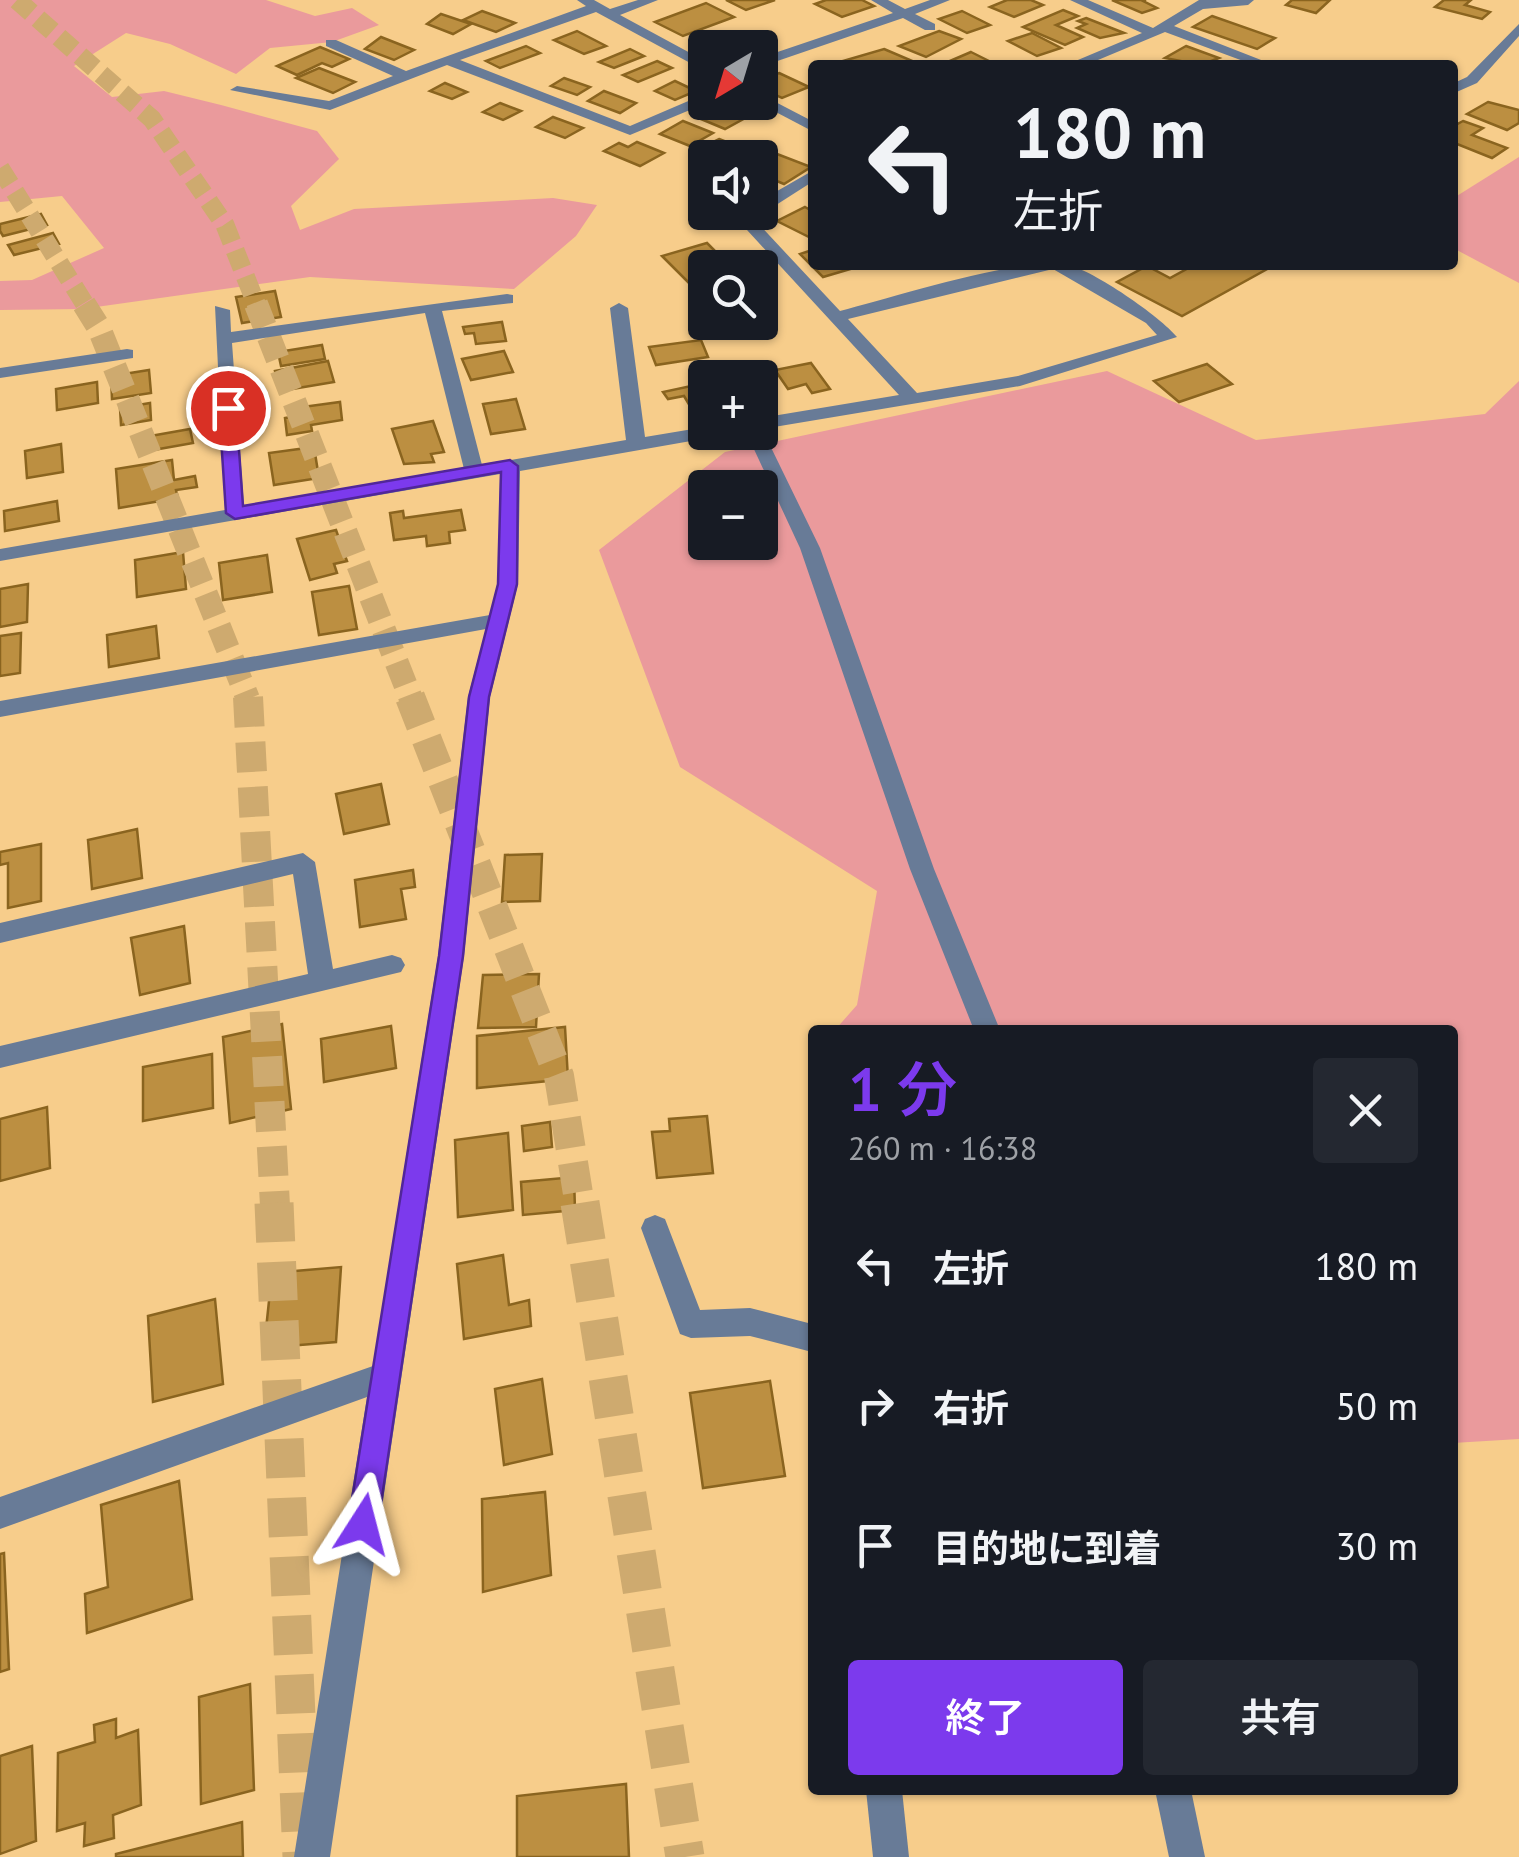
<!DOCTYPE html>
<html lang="ja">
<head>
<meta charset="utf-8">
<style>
  :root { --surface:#171b24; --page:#242831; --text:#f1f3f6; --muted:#9ea1a6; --accent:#7c3aed }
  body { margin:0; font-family:"PT Sans","Noto Sans JP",sans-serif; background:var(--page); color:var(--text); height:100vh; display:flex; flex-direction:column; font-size:38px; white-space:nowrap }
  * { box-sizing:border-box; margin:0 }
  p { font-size:32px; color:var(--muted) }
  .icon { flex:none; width:55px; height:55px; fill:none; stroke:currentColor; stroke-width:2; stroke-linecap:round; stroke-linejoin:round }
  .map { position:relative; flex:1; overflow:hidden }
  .side { position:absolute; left:808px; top:1025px; width:650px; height:770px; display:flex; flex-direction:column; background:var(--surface); border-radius:10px; box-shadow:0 2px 8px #0004 }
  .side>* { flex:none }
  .guide { position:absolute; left:808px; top:60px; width:650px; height:210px; border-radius:10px; box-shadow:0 2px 8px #0004; background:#171b24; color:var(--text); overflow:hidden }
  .needle { width:65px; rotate:218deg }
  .buttons { position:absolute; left:688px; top:30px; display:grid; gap:20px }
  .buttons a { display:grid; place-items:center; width:90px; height:90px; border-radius:10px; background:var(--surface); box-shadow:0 2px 8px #0004; font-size:50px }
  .pin { position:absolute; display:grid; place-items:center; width:85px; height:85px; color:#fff; margin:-42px; border:5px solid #fff; border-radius:50%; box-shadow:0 2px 10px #0007 }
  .me { position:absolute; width:110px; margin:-55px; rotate:9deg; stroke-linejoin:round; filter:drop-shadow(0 0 8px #0008) }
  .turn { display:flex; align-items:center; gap:35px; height:210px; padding:0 40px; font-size:45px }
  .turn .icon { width:130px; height:130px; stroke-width:2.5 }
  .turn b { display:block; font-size:70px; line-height:85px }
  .round { display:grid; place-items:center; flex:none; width:105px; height:105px; border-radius:10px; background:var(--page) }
  .head { display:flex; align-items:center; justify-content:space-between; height:170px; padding:0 40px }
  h1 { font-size:60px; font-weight:600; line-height:75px; color:var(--accent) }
  .action { display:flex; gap:20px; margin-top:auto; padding:20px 40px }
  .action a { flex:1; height:115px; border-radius:10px; background:var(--accent); color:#fff; font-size:40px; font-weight:600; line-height:115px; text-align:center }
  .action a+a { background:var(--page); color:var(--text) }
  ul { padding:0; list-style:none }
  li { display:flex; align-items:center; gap:30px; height:140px; padding:0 40px }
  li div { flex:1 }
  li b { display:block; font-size:38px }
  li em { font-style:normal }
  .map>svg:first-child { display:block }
</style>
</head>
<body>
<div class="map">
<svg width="1519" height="1857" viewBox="0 0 1519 1857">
  <rect width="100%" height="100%" fill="#f7cd8b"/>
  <g fill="#ea9a9c" fill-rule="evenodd">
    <path d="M 0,0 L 266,0 L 315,16 L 352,8 L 379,25 L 332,42 L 270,48 L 236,74 L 170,44 L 126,33 L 74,66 L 112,97 L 164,91 L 221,105 L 317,131 L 339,159 L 291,206 L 300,230 L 354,209 L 553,198 L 597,205 L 576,236 L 514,289 L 310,277 L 82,309 L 0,310 L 0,281 L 32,280 L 104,248 L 62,196 L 0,202 Z"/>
    <path d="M 1519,157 L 1519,283 L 1453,248 L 1452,199 Z"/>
    <path d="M 1107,371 L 1256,440 L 1485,414 L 1519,381 L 1519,1439 L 1453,1443 L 1452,1030 L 835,1030 L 857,1005 L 877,891 L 680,767 L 599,550 L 725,452 ZM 705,488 L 760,488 L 760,542 L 705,542 Z"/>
  </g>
  <g fill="#bc8f41" stroke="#8a641f" stroke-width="2.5">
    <path d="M 726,0 L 775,0 L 746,10 Z"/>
    <path d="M 826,0 L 862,0 L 874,6 L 842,17 L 815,4 Z"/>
    <path d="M 1007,0 L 1031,0 L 1043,5 L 1014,17 L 990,7 Z"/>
    <path d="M 1112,0 L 1146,0 L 1143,1 L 1157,8 L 1142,13 Z"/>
    <path d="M 1292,0 L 1330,0 L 1316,13 L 1286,5 Z"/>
    <path d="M 1444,0 L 1471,0 L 1465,5 L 1490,12 L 1482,19 L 1435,7 Z"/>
    <path d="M 706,3 L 734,17 L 683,36 L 655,22 Z"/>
    <path d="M 1063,10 L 1078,16 L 1056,25 L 1083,37 L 1065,45 L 1023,27 Z"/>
    <path d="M 482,11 L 515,23 L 496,32 L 463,20 Z"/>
    <path d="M 962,11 L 990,25 L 967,33 L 939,19 Z"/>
    <path d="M 441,14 L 471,24 L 453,34 L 427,24 Z"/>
    <path d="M 1212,16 L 1275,38 L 1257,49 L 1193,27 Z"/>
    <path d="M 1086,18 L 1124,33 L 1100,38 L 1077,28 L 1086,24 L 1078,21 Z"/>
    <path d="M 577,31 L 606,46 L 584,54 L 554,40 Z"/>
    <path d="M 939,31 L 961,39 L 926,57 L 899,46 Z"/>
    <path d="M 1032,33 L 1061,48 L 1037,56 L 1008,41 Z"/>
    <path d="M 720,34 L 748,48 L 710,48 L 699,42 Z"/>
    <path d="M 381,37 L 414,50 L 394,60 L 365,49 Z"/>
    <path d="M 526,46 L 540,53 L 500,68 L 486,61 Z"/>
    <path d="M 1186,46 L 1219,58 L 1201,65 L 1165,58 Z"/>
    <path d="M 320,47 L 349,59 L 332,67 L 322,63 L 297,75 L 277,66 Z"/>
    <path d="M 630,49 L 644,56 L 614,68 L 599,62 Z"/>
    <path d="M 884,49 L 910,60 L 899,65 L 852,65 L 843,61 Z"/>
    <path d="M 971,52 L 997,65 L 943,64 Z"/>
    <path d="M 657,61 L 672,68 L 638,82 L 623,75 Z"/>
    <path d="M 319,68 L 355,82 L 333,93 L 296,78 Z"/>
    <path d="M 779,73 L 809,87 L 782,98 L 760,88 L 760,81 Z"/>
    <path d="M 564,78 L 590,87 L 577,95 L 551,86 Z"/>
    <path d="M 675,81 L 696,91 L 675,100 L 655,91 Z"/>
    <path d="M 445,83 L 467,92 L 452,99 L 430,91 Z"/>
    <path d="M 604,91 L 636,103 L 620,113 L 588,101 Z"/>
    <path d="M 1488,102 L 1519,110 L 1519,123 L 1507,130 L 1467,114 Z"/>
    <path d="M 500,103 L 521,111 L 503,120 L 483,112 Z"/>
    <path d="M 725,106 L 749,116 L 725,129 L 701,119 Z"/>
    <path d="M 553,117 L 583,128 L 565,138 L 536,127 Z"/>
    <path d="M 683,121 L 713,133 L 690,146 L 660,134 Z"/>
    <path d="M 1463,121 L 1483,128 L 1472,135 L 1507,148 L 1492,158 L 1452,142 L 1456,130 L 1452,127 Z"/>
    <path d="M 719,139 L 757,154 L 728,158 L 703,147 Z"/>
    <path d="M 637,142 L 664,153 L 640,166 L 604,151 L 619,143 L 628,147 Z"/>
    <path d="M 777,154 L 811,167 L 784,184 L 760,174 L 760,164 Z"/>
    <path d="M 805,207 L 812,211 L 811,238 L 777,221 Z"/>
    <path d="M 41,214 L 47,225 L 3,236 L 0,231 L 0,224 Z"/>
    <path d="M 53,233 L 59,244 L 14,255 L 8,245 Z"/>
    <path d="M 707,243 L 732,268 L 705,268 L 705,281 L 691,285 L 662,256 Z"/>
    <path d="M 812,250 L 812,265 L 857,267 L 823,277 L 800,254 Z"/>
    <path d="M 1194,265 L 1269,268 L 1182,316 L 1117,282 L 1147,266 L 1170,278 Z"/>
    <path d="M 275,291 L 281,317 L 242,323 L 236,297 Z"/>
    <path d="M 502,322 L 506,341 L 476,344 L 474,333 L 465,334 L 463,327 Z"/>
    <path d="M 701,340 L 708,357 L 656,365 L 649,347 Z"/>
    <path d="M 322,345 L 325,359 L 281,366 L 278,352 Z"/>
    <path d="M 504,351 L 513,372 L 471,380 L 462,359 Z"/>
    <path d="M 328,361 L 334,382 L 280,391 L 275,371 Z"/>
    <path d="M 811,363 L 830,389 L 812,393 L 806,384 L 788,389 L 775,370 Z"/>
    <path d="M 1207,364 L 1232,384 L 1179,402 L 1154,381 Z"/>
    <path d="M 149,370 L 151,393 L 112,399 L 111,376 Z"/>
    <path d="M 97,382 L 98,403 L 57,410 L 56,389 Z"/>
    <path d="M 705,383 L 705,414 L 696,416 L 684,396 L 668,399 L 663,392 Z"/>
    <path d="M 516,399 L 525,429 L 491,434 L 483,404 Z"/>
    <path d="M 340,402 L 342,420 L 311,425 L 312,431 L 287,435 L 285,418 L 296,416 L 295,408 Z"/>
    <path d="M 150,403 L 151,420 L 121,425 L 120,408 Z"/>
    <path d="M 433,421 L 444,452 L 431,454 L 434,462 L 404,464 L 392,429 Z"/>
    <path d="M 190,429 L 193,443 L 142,452 L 139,438 Z"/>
    <path d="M 61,444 L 63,472 L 27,478 L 25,451 Z"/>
    <path d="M 314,447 L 319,478 L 274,485 L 269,453 Z"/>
    <path d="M 172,460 L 174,480 L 195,476 L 197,487 L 176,490 L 178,498 L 119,508 L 116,469 Z"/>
    <path d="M 57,501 L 59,521 L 5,531 L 4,511 Z"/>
    <path d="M 461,510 L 465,530 L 449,532 L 450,543 L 427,546 L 426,536 L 394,540 L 390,513 L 403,511 L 404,518 Z"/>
    <path d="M 336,530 L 347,561 L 334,564 L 337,573 L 310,580 L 297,539 Z"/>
    <path d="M 183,552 L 186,589 L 137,597 L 135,560 Z"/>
    <path d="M 267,555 L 272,592 L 223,600 L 219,563 Z"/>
    <path d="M 28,584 L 27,622 L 0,627 L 0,589 Z"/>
    <path d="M 349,586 L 357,629 L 319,635 L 312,592 Z"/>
    <path d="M 156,626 L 159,658 L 109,667 L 107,635 Z"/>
    <path d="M 21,633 L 20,673 L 0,676 L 0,636 Z"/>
    <path d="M 381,784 L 389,824 L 344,834 L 336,794 Z"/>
    <path d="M 137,829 L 142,878 L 92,889 L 88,840 Z"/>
    <path d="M 41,844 L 41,901 L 8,908 L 8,863 L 0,865 L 0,852 Z"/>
    <path d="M 542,854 L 540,901 L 502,902 L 505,855 Z"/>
    <path d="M 413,870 L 415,887 L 401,889 L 406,919 L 360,927 L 355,880 Z"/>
    <path d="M 184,926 L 190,983 L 140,995 L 131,938 Z"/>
    <path d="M 539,974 L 536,1027 L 478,1028 L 483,975 Z"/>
    <path d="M 282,1024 L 291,1109 L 230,1123 L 223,1037 Z"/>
    <path d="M 391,1026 L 396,1068 L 324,1082 L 321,1039 Z"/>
    <path d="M 565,1027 L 568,1079 L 477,1088 L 477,1036 Z"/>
    <path d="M 212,1054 L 213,1108 L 143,1121 L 143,1067 Z"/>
    <path d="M 47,1107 L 50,1168 L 0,1181 L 0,1119 Z"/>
    <path d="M 707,1116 L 713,1173 L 657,1178 L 652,1132 L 670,1131 L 669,1119 Z"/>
    <path d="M 550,1122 L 552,1147 L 524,1151 L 522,1126 Z"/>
    <path d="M 508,1133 L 513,1210 L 458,1217 L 455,1140 Z"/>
    <path d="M 574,1177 L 575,1210 L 523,1215 L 521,1182 Z"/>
    <path d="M 503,1255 L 509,1305 L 529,1300 L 531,1326 L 464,1339 L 457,1264 Z"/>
    <path d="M 341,1267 L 336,1342 L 264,1348 L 272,1273 Z"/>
    <path d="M 215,1299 L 223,1384 L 153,1402 L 148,1316 Z"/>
    <path d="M 542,1379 L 552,1454 L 504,1465 L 495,1389 Z"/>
    <path d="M 770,1381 L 785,1476 L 703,1488 L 690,1393 Z"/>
    <path d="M 179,1481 L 192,1599 L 87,1633 L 85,1594 L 108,1587 L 101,1505 Z"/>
    <path d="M 545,1492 L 551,1575 L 483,1592 L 482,1499 Z"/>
    <path d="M 4,1553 L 9,1669 L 0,1672 L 0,1554 Z"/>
    <path d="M 250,1684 L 254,1790 L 201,1804 L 199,1697 Z"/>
    <path d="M 116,1719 L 116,1738 L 138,1730 L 141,1805 L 113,1815 L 114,1838 L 84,1846 L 85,1823 L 57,1831 L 58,1753 L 95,1742 L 94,1725 Z"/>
    <path d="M 32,1746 L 36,1841 L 0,1854 L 0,1756 Z"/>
    <path d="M 626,1784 L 629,1857 L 517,1857 L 517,1796 Z"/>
    <path d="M 242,1822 L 243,1857 L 116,1857 L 116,1854 Z"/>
  </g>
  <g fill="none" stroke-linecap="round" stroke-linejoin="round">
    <g stroke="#ceaa6f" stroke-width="19" stroke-dasharray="19 9" stroke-linecap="butt">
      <path d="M 17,0 L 152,119 L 225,225 L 257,306"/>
      <path d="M 0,168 L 86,306"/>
    </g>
    <g stroke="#ceaa6f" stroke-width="24" stroke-dasharray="24 11" stroke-linecap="butt">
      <path d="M 84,304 L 99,328 L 248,699"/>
      <path d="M 256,304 L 411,699"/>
    </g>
    <g stroke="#ceaa6f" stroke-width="30" stroke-dasharray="30 15" stroke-linecap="butt">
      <path d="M 248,697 L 275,1206"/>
      <path d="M 410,697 L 559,1076 L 580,1206"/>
    </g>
    <g stroke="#ceaa6f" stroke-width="39" stroke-dasharray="39 20" stroke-linecap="butt">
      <path d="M 274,1203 L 302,1857"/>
      <path d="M 580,1203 L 685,1857"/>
    </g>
    <g fill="#687b97" fill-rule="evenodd">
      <path d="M 577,0 L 594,0 L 610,9 L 638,0 L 658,0 L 620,15 L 705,61 L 705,71 L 596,12 L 460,60 L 630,126 L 700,96 L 705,95 L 705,102 L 709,102 L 630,135 L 447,65 L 330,110 L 230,90 L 237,86 L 329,101 L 393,76 L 326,46 L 326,40 L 336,40 L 406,71 L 586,6 Z"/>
      <path d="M 871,0 L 888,0 L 905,9 L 930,0 L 950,0 L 915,14 L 935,24 L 935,30 L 925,30 L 903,18 L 760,67 L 760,58 L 893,13 Z"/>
      <path d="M 1070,0 L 1088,0 L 1153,28 L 1199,0 L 1254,0 L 1248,5 L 1203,9 L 1174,26 L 1274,65 L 1254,65 L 1165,32 L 1086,65 L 1066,65 L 1142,33 Z"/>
      <path d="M 1519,24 L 1519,36 L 1477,83 L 1452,94 L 1452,84 L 1467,77 Z"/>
      <path d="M 760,94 L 812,121 L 812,131 L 757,102 Z"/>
      <path d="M 812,171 L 812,182 L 754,219 L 840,311 C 892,298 1021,256 1068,265 C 1093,270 1161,317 1177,337 L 1020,386 L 762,429 L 820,548 L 934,869 L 1000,1030 L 974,1030 L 910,869 L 800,548 L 746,432 L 760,432 L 760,418 L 899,395 L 736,218 L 741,212 L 760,212 L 760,201 ZM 1053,269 L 1146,323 L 1157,335 L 1018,376 L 917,393 L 848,319 Z"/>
      <path d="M 507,294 L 513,295 L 513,303 L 442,311 L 482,465 L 626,440 L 610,308 L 619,303 L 628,308 L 645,437 L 705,427 L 705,432 L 717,432 L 708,438 L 520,471 L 518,584 L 490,697 L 464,956 L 330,1857 L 294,1857 L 367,1397 L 0,1529 L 0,1497 L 373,1366 L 438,956 L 468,697 L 486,629 L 0,717 L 0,701 L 490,615 L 498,584 L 500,474 L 0,561 L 0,549 L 225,510 L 215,306 L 230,310 L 231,332 ZM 425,313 L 464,469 L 244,506 L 232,343 Z"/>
      <path d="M 127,349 L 133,350 L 133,358 L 0,378 L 0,368 Z"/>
      <path d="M 303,853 L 315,862 L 333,969 L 392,955 L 401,958 L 405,965 L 401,972 L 0,1068 L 0,1046 L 308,974 L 293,874 L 0,943 L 0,923 Z"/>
      <path d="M 655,1215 L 665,1219 L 700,1310 L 750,1308 L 812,1324 L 812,1352 L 750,1336 L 691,1338 L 680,1334 L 641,1228 L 645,1219 Z"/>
      <path d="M 866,1790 L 902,1790 L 909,1857 L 873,1857 Z"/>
      <path d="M 1155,1790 L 1191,1790 L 1205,1857 L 1169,1857 Z"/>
    </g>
  </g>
  <path fill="#7c3aed" stroke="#51269a" stroke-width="2.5" d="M 228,403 L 236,408 L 243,506 L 510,460 L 518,466 L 517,584 L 489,697 L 463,956 L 378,1524 L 374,1535 L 363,1539 L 353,1535 L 348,1524 L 439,956 L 469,697 L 498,584 L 501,472 L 235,519 L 226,513 L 219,408 Z"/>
</svg>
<div class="buttons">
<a><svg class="needle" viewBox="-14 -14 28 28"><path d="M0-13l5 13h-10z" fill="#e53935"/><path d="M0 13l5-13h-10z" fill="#9ea1a6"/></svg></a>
<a><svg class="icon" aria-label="sound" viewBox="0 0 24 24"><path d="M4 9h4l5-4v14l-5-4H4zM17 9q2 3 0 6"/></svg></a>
<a><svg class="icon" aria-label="search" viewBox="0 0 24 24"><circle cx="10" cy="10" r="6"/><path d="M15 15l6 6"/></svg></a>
<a>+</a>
<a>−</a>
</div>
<div class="pin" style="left:228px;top:408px;background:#d93025"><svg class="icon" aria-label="arrive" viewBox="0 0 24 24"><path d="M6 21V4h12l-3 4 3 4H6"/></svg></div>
<svg class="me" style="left:363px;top:1524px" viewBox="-20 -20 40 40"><path d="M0-17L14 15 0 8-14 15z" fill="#7c3aed" stroke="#fff" stroke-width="4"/></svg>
<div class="guide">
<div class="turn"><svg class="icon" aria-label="left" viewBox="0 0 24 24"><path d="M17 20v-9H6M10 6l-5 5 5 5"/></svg><div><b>180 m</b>左折</div></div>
</div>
<section class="side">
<div class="head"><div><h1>1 分</h1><p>260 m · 16:38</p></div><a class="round"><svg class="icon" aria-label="close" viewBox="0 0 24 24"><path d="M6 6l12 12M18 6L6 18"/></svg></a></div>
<ul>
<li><svg class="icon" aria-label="left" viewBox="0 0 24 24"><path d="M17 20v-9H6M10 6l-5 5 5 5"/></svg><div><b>左折</b></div><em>180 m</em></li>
<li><svg class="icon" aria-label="right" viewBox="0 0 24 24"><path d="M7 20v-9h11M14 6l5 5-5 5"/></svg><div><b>右折</b></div><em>50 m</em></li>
<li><svg class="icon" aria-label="arrive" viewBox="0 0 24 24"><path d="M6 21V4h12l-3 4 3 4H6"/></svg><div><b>目的地に到着</b></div><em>30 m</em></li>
</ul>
<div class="action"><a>終了</a><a>共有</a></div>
</section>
</div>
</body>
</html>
